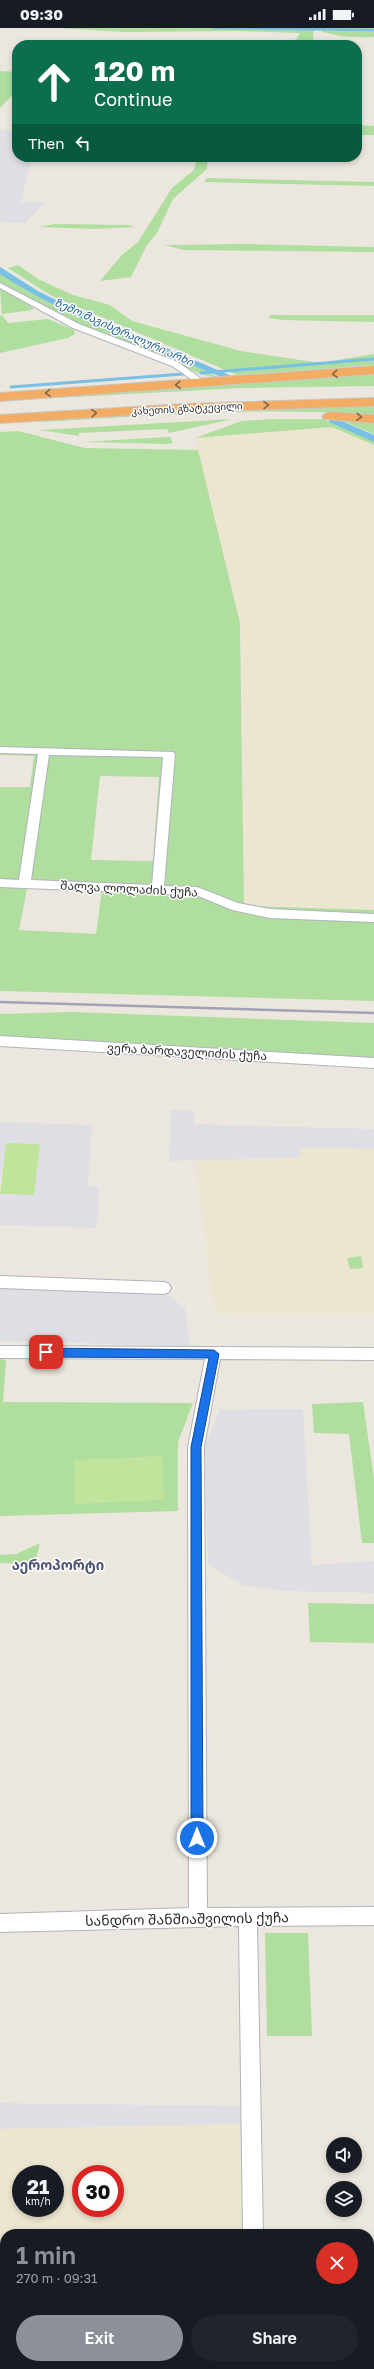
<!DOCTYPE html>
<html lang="en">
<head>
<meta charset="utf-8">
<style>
  :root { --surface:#171b24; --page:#20242c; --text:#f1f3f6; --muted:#9ea1a6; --accent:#8c9099 }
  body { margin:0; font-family:"Golos Text","Noto Sans Georgian",sans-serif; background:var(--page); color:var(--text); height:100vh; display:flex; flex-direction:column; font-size:15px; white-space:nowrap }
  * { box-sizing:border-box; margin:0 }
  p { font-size:13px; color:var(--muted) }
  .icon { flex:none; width:22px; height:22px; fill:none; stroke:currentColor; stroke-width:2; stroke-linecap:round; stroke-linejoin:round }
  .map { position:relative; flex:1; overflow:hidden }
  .drawer { position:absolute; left:0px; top:2201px; width:374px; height:140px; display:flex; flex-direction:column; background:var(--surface); border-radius:16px 16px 0 0; box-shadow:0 2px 6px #0003 }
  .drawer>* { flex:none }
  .hud { position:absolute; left:12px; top:12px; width:350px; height:122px; border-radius:16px; box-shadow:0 2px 6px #0003; background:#0b6e4f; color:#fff; overflow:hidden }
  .buttons { position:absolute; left:326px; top:2109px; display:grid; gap:8px }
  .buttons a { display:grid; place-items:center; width:36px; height:36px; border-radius:50%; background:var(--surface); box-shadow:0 2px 6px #0003; font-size:20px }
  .speed { position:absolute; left:12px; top:2137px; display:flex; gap:8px; font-size:20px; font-weight:700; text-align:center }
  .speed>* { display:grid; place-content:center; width:52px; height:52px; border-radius:50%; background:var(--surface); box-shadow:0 2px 6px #0003; line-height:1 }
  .speed small { font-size:10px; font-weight:400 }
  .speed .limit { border:6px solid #d22; background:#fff; color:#111 }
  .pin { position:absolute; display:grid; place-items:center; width:34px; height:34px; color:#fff; margin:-17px; border-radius:8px; box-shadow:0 2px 6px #0006 }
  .me { position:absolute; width:44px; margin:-22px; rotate:0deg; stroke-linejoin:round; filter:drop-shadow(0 0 3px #0008) }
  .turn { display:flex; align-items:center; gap:14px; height:84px; padding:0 16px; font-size:18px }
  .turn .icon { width:52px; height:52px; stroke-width:2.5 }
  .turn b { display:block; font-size:28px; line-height:34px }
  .then { display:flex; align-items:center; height:38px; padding:0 16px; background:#0003; gap:8px; font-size:15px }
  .round { display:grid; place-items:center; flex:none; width:42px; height:42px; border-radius:21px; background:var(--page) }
  .overview { display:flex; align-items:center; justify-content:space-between; height:68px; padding:0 16px }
  h1 { font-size:24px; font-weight:600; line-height:30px; color:var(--accent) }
  .cta { display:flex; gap:8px; margin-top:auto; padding:8px 16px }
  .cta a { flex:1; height:46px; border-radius:24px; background:var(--accent); color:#fff; font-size:16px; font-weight:600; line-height:46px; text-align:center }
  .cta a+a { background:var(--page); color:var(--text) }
  .status { display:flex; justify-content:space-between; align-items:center; height:28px; padding:0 20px; background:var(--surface); direction:ltr }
  .status svg { height:11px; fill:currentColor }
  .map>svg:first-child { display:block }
</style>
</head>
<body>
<div class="status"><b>09:30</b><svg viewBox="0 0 49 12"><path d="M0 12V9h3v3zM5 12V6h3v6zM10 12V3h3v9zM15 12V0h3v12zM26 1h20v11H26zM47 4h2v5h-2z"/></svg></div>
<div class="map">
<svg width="374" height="2341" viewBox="0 0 374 2341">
  <rect width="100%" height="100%" fill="#ece7de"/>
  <g fill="#e0dee5">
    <path d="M 0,102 L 17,102 L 17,129 L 32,129 L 21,174 L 45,174 L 25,195 L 0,194 Z"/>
    <path d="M 171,1082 L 194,1082 L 194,1096 L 374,1101 L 374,1121 L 301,1120 L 300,1130 L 169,1133 Z"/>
    <path d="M 0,1094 L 92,1097 L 88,1158 L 99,1159 L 97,1200 L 0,1197 L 0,1166 L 34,1167 L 6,1115 L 0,1155 Z"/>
    <path d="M 0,1260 L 166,1266 L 185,1280 L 190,1318 L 0,1313 Z"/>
    <path d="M 303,1381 L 312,1537 L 374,1533 L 374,1565 L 284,1563 L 242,1557 L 208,1536 L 205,1417 L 220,1382 Z"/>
    <path d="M 0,2075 L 245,2078 L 245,2096 L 0,2101 Z"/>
  </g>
  <g fill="#ece5cf" fill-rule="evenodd">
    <path d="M 332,399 L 374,417 L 374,882 L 244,878 L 242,602 L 195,410 Z"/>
    <path d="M 300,1120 L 374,1121 L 374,1287 L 215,1286 L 195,1133 L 300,1130 Z"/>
    <path d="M 245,2096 L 245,2206 L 5,2206 L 5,2336 L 246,2336 L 246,2341 L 0,2341 L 0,2101 ZM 21,2146 L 55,2146 L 55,2180 L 21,2180 ZM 81,2146 L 115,2146 L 115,2180 L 81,2180 Z"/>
  </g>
  <g fill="#afde9f" fill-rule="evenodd">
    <path d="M 57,0 L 316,0 L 313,4 L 314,17 L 293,17 L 300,5 L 235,3 L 126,4 Z"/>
    <path d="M 320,0 L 374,0 L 374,9 C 356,10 335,9 318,2 Z"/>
    <path d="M 0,43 L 17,44 L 17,62 L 0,80 Z"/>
    <path d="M 357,97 L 374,98 L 374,107 L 357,107 Z"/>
    <path d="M 201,129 L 208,129 L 207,141 L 173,171 L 157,205 L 147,217 L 131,249 L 100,253 L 122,227 L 138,214 L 172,160 L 194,142 L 196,134 Z"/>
    <path d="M 207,150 L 374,154 L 374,158 L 204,154 Z"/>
    <path d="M 54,196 L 129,197 L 136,199 L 95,201 L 40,199 Z"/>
    <path d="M 245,216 L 374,219 L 374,224 L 184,222 L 164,217 Z"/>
    <path d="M 18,237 L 38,251 L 73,267 L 110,277 L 132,293 L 241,323 L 320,335 L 374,326 L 374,337 L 237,347 L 50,267 L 8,240 Z"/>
    <path d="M 0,245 L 54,278 L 211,345 L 218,350 L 200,346 L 59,288 L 0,254 Z"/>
    <path d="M 0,260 L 33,280 L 33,282 L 2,286 Z"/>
    <path d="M 2,287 L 8,295 L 48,291 L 74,302 L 75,306 L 68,310 L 0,325 L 0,288 Z"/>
    <path d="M 270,287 L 374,287 L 374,294 L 283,292 L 269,290 Z"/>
    <path d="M 374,346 L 374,358 L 241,360 L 19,372 Z"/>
    <path d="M 374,377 L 374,387 C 263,378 152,388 41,394 L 42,391 L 260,379 Z"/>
    <path d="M 233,391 L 169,405 L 167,401 L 79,405 L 79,408 L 39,402 Z"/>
    <path d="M 271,391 L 323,391 L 374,413 L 374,417 L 332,399 L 195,410 L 242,393 Z"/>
    <path d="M 337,391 L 374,393 L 374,406 Z"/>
    <path d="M 18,403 L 85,420 L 198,422 L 240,595 L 244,878 L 374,882 L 374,888 L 240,878 L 213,866 L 160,860 L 171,725 L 0,721 L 0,404 Z"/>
    <path d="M 165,409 L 170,409 L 173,415 L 167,416 L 84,414 Z"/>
    <path d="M 0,725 L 41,726 L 22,854 L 0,853 L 0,759 L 30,759 L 34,728 L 0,727 Z"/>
    <path d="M 47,726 L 166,729 L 155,858 L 27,854 ZM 100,748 L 159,749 L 153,833 L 91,832 Z"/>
    <path d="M 0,859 L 27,861 L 19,902 L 96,906 L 102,862 L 196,865 L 231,881 L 374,892 L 374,973 L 0,963 Z"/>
    <path d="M 72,984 L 374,995 L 374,1031 L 0,1008 L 0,986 Z"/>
    <path d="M 361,1228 L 363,1240 L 350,1241 L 347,1230 Z"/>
    <path d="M 0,1331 L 6,1332 L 3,1374 L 193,1375 L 178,1414 L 178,1483 L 0,1488 Z"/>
    <path d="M 363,1374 L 374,1451 L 374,1515 L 362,1515 L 349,1406 L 314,1405 L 312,1376 Z"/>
    <path d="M 40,1515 L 35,1536 L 0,1535 L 0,1527 L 16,1526 Z"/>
    <path d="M 308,1575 L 374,1576 L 374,1615 L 310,1614 Z"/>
    <path d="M 265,1905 L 308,1905 L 312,2008 L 267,2008 Z"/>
  </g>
  <g fill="#c0e49b">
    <path d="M 6,1115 L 40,1116 L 34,1167 L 0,1166 Z"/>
    <path d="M 162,1428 L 164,1472 L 75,1476 L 74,1432 Z"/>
  </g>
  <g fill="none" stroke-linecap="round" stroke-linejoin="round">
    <path stroke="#79c0e5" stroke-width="2.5" d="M 214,0 L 374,2"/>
    <g stroke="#79c0e5" stroke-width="3">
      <path d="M 201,345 L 374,331"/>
      <path d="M 11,359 L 183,346"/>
    </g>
    <g fill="#79c0e5" fill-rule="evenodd">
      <path d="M 0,239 L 38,263 L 68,278 L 234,349 L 226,351 C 150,319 69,291 0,246 Z"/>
      <path d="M 332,389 L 374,407 L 374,414 L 329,394 L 329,390 Z"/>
    </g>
    <defs>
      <g id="minor">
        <path d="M 0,255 L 79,296 L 178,334 L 207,355 L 200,357 L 172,338 L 73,300 L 0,260 Z"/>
        <path d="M 0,719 L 173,724 L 175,726 L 164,858 L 197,859 L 238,875 L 270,881 L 374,886 L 374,894 L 270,890 L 232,882 L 196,867 L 0,859 L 0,851 L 19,852 L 38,726 L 0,725 ZM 49,727 L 163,729 L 152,857 L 31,852 Z"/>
        <path d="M 0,1008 L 374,1030 L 374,1040 L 0,1018 Z"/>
        <path d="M 0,1248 L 164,1254 L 169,1256 L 171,1260 L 169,1264 L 164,1266 L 0,1260 Z"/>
        <path d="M 0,1318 L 374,1320 L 374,1332 L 220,1331 L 204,1419 L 207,1880 L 374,1879 L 374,1897 L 257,1898 L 263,2206 L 243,2206 L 239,1898 L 0,1904 L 0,1886 L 189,1880 L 188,1419 L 205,1331 L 0,1330 Z"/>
        <rect x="243" y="2336" width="22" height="5"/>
      </g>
      <g id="highway">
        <path d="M 374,338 L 374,346 L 0,373 L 0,365 Z"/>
        <path d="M 374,370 L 374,378 L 184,384 L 0,395 L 0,387 L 184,376 Z"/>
        <path d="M 329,384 L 374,387 L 374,395 L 324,391 L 322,388 Z"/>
      </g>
    </defs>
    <use href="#minor" stroke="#b1b3bd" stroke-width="2"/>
    <use href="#highway" stroke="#c8c8c8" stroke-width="2"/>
    <use href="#minor" fill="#fff" fill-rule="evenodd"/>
    <use href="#highway" fill="#f2ac63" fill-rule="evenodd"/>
    <path stroke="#a1a2b4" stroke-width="2.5" d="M 0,974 L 374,985"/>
  </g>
  <defs><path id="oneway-chevron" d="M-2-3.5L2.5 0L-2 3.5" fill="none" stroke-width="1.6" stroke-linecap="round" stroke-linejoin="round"/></defs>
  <g stroke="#856544">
    <use href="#oneway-chevron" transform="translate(335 346) rotate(176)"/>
    <use href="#oneway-chevron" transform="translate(178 357) rotate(176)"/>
    <use href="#oneway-chevron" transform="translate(48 365) rotate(176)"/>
    <use href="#oneway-chevron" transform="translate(266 377) rotate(-2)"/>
    <use href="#oneway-chevron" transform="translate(94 385) rotate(-4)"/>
    <use href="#oneway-chevron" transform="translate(359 389) rotate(4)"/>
  </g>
  <path fill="#1a73e8" stroke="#114b97" d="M 46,1320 L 214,1322 L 219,1326 L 201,1419 L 203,1810 L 202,1814 L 197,1816 L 193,1814 L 191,1810 L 191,1419 L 209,1330 L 46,1329 L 41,1324 Z"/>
  <g text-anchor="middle" stroke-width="3" stroke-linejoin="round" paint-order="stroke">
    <g font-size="10" fill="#2b2b2b" stroke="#fff">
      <text transform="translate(187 380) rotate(-3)" y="4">კახეთის გზატკეცილი</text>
    </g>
    <g font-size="11" font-style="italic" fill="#185f92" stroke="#fff">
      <text transform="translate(124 304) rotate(24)" y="4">ზემო მაგისტრალური არხი</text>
    </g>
    <g font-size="12" fill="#2b2b2b" stroke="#fff">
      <text transform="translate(129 861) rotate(3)" y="4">შალვა ლოლაძის ქუჩა</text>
      <text transform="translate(187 1024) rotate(3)" y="4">ვერა ბარდაველიძის ქუჩა</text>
    </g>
    <g font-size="14" font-weight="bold" fill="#4e5378" stroke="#fff">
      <text x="58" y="1542">აეროპორტი</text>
    </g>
    <g font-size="14" fill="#2b2b2b" stroke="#fff">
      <text transform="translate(187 1891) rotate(-1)" y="5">სანდრო შანშიაშვილის ქუჩა</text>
    </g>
  </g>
</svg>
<div class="buttons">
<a><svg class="icon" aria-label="sound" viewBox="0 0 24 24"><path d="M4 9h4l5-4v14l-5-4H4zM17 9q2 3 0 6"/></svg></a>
<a><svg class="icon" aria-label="layers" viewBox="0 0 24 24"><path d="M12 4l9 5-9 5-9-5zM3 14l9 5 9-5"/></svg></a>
</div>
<div class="speed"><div>21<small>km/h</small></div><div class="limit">30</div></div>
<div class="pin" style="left:46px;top:1324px;background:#d93025"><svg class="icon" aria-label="arrive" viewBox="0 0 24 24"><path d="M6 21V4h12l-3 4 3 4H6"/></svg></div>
<svg class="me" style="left:197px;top:1810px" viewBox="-20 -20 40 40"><circle r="17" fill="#1a73e8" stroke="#fff" stroke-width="3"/><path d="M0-11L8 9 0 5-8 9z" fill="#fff"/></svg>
<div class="hud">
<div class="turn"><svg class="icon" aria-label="ahead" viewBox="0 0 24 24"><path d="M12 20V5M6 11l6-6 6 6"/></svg><div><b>120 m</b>Continue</div></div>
<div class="then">Then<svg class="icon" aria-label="left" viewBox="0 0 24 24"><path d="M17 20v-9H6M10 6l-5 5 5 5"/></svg></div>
</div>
<section class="drawer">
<div class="overview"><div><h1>1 min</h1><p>270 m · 09:31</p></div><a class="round" style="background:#d93025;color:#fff"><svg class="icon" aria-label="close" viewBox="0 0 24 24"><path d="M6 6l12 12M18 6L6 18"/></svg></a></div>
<div class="cta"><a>Exit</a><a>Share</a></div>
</section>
</div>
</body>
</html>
